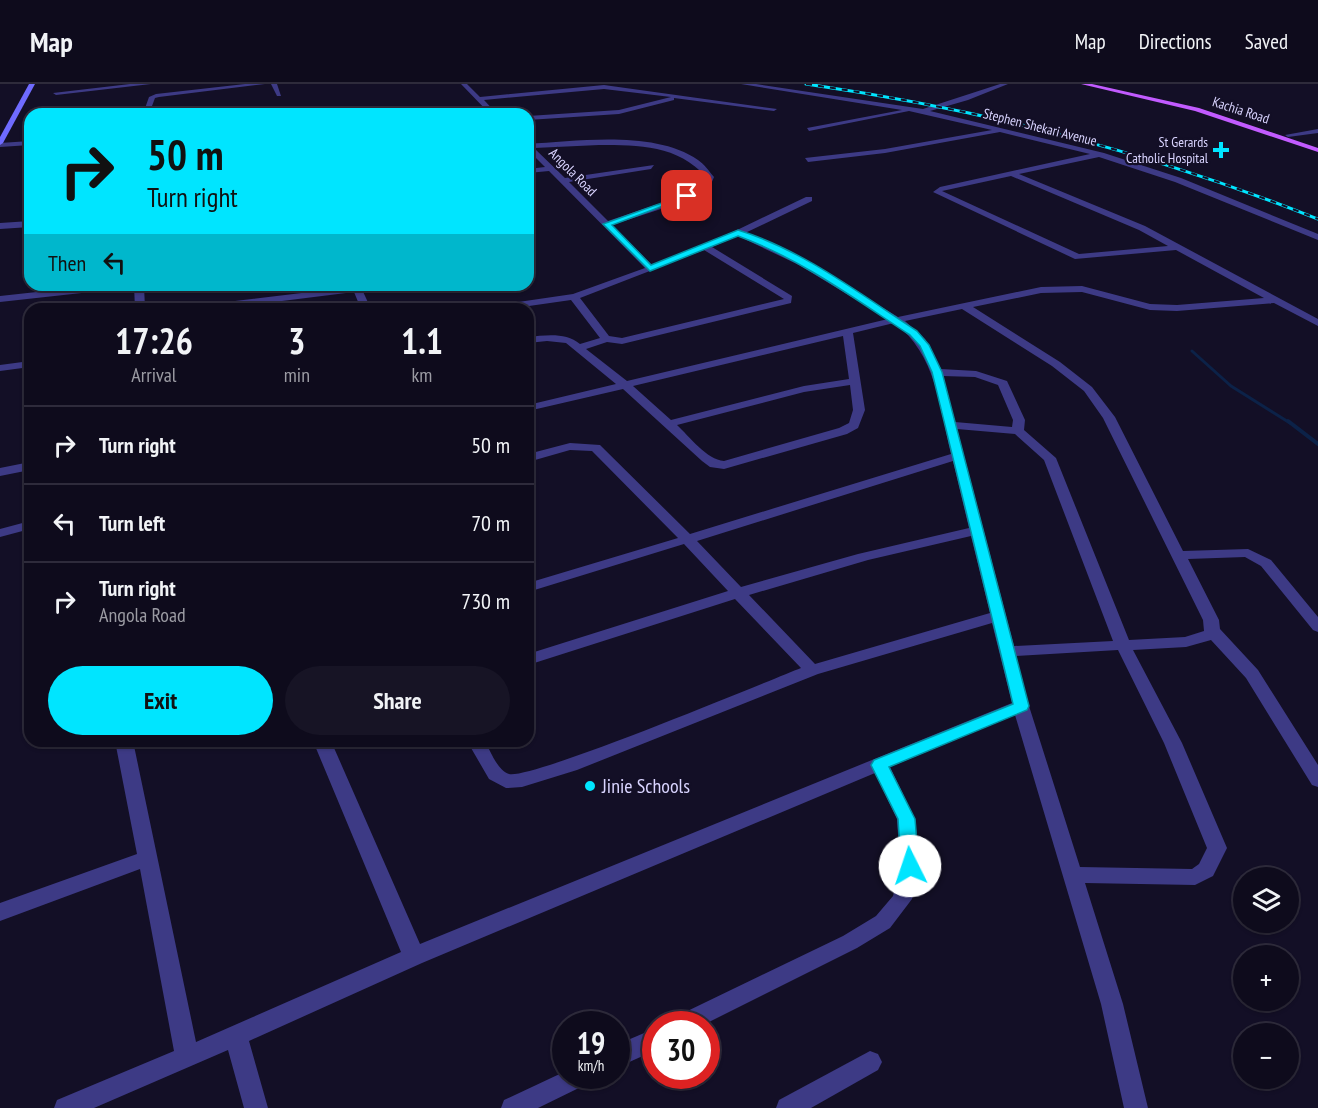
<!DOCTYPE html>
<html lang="en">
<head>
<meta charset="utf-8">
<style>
  :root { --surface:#0e0b1c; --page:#171425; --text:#f1f3f6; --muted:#9b9ba3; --line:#2e2b3b; --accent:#00e5ff }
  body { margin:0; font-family:"PT Sans Narrow",sans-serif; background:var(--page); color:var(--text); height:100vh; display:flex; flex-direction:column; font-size:22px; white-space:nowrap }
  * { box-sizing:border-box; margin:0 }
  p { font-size:20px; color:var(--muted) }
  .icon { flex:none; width:33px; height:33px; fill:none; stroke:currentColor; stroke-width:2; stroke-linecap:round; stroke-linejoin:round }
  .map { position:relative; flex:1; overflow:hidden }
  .drawer { position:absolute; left:24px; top:219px; width:510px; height:444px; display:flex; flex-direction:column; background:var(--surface); border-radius:18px; box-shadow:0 2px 4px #0004,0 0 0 2px var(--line) }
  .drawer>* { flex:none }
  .hud { position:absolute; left:24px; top:24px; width:510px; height:183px; border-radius:18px; box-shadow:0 2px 4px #0004,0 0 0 2px var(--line); background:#00e5ff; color:#111; overflow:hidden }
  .buttons { position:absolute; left:1233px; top:783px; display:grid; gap:12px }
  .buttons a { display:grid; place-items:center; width:66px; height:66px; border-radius:50%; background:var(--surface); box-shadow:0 2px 4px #0004,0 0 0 2px var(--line); font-size:30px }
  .speed { position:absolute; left:552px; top:927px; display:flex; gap:12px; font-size:30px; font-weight:700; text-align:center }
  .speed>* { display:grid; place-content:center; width:78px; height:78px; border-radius:50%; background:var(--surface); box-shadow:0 2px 4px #0004,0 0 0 2px var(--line); line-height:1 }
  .speed small { font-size:15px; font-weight:400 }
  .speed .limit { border:9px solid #d22; background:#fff; color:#111 }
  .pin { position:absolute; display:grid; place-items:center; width:51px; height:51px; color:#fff; margin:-26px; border-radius:12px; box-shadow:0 3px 9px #0006 }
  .me { position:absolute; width:66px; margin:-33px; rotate:356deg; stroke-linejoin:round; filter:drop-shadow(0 0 4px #0008) }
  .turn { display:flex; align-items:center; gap:21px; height:126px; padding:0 24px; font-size:27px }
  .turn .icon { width:78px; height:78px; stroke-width:2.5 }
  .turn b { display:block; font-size:42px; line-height:51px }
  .then { display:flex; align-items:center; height:57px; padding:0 24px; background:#0003; gap:12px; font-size:22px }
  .eta { display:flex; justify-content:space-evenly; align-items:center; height:102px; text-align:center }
  .eta b { font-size:36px; font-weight:800; line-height:42px }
  .primary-button { display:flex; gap:12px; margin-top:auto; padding:12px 24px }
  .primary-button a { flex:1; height:69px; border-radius:36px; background:var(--accent); color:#111; font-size:24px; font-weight:800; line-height:69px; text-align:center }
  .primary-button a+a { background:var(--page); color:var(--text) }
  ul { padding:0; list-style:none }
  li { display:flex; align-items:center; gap:18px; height:78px; padding:0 24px; border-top:2px solid var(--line) }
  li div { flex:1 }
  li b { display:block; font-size:22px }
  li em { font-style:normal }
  header { display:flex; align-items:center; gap:36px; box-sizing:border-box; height:84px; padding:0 30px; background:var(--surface); border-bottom:2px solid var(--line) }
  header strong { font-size:28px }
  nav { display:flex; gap:33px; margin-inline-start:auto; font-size:21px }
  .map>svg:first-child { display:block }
</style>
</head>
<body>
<header>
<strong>Map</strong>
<nav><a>Map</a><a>Directions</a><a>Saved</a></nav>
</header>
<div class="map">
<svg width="1318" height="1024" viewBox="0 0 1318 1024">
  <rect width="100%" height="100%" fill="#130f26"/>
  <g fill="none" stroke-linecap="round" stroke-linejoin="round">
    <path stroke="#0c2248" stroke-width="3" d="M 1192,267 L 1231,302 L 1290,339"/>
    <path stroke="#0c2248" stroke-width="4" d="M 1288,337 L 1318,360"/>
    <g fill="#3d3a85" fill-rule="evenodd">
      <path d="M 130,0 L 151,0 L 56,11 L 53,9 Z"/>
      <path d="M 245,0 L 265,0 L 159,13 L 155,14 L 149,30 L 143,30 L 149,13 L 156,10 Z"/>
      <path d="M 271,0 L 277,0 L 281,12 L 277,12 Z"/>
      <path d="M 461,0 L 467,0 L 480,13 L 604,1 L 777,25 L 774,27 L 674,14 L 674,16 L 619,30 L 528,36 L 528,32 L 619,26 L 671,13 L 604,5 L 484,16 L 497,30 L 490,30 Z"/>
      <path d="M 741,0 L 756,0 L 923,25 L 1000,0 L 1008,0 L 968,16 L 930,27 L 1104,69 L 1181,94 L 1318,150 L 1318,156 L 1175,98 L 1099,73 L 1019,90 L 1145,142 L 1318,235 L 1318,242 L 1274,219 L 1177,227 L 1150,226 L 1082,208 L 1041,209 L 973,223 L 1060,278 L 1092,303 L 1115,333 L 1183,467 L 1248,465 L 1271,476 L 1318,533 L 1318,548 L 1313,546 L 1261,482 L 1245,473 L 1188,475 L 1219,536 L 1220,545 L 1258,586 L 1318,681 L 1318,703 L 1312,701 L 1246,594 L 1211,556 L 1186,563 L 1133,566 L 1182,659 L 1227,764 L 1213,792 L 1195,801 L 1085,799 L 1123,920 L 1148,1024 L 1124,1024 L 1101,920 L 1015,631 L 890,683 L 915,735 L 920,782 L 912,815 L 890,844 L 857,864 L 705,940 L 672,940 L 675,933 L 843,852 L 876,832 L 893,812 L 900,782 L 897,735 L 875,689 L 422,879 L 249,957 L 268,1024 L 244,1024 L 228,966 L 94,1024 L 54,1024 L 57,1016 L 174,967 L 140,785 L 0,837 L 0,819 L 137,770 L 115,657 L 133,657 L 196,958 L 401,868 L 313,657 L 331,657 L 420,860 L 1012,619 L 992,539 L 818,590 L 577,686 L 522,703 L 506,704 L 489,695 L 467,657 L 485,657 C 490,666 497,686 509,690 C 531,696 763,599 801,584 L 735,515 L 528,581 L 528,570 L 728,507 L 684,460 L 528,508 L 528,499 L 678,454 L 592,367 L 570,366 L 528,378 L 528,370 L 570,359 L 600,361 L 690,450 L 951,370 C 940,324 936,269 894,239 L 853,249 L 865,326 L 858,344 L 847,350 L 724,385 L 710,383 L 702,377 L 623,305 L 528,327 L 528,321 L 616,300 L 566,259 L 547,257 L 528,259 L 528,253 C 546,251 566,248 580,260 L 600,254 L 571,216 L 508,225 L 482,225 L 484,223 L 573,210 L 645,184 L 549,87 L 528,89 L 528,85 L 545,83 L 528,66 L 528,60 C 578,57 655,46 698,76 C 704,80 709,87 714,93 L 709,105 L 667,123 L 612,141 L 652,181 L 735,147 L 806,113 L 812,113 L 812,117 L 745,149 L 806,177 L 898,233 L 1041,203 L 1082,202 L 1150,220 L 1177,221 L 1264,214 L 1176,166 L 1075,175 L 933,108 L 940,103 L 1090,70 L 1000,48 L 885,69 L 808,78 L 805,74 L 885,65 L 992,46 L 909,27 L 809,47 L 807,44 L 902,26 ZM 599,61 C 639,61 678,61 706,93 L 703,102 L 661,119 L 608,137 L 569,98 L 651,85 L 654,81 L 565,94 L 534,64 ZM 1011,92 L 1139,146 L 1168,162 L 1079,170 L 942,107 ZM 738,152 L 799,181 L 888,235 L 627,297 L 586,265 L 607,258 L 622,260 L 791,219 L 792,212 L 712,163 ZM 704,166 L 784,215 L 622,254 L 609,252 L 580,214 ZM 962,225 L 1052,282 L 1084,307 L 1103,334 L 1203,536 L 1204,547 L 1185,553 L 1129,556 L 1056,374 L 1024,346 L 1025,336 L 1007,297 L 976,287 L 941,285 L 925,255 L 905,237 ZM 843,252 L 849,295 L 804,302 L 671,336 L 633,302 ZM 943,292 L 975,293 L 998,301 L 1013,336 L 1012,343 L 955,338 ZM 850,301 L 853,326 L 849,339 L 839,344 L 724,377 C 707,376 689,352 677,341 L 804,308 ZM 957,345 L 1015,350 L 1044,376 L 1113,557 L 1014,562 ZM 953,377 L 969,444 L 858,470 L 741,503 L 697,457 ZM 971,452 L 990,529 L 815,580 L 749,511 L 868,476 ZM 1118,566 L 1164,659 L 1207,764 L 1199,780 L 1192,785 L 1080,783 L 1029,622 L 1016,572 Z"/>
      <path d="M 1318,45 L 1318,49 L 1288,53 L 1285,51 Z"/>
      <path d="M 30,57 L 30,61 L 0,63 L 0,59 Z"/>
      <path d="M 30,137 L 30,143 L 0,145 L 0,139 Z"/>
      <path d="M 101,201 L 132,201 L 127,204 L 0,218 L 0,212 Z"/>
      <path d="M 134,201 L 144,201 L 145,225 L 135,225 Z"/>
      <path d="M 350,201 L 360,201 L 371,225 L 361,225 L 354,208 L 217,225 L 188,225 L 193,222 L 351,203 Z"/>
      <path d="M 30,277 L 30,283 L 0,287 L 0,281 Z"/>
      <path d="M 30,378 L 30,386 L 0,392 L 0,384 Z"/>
      <path d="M 30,437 L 30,445 L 0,453 L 0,445 Z"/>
      <path d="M 656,944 L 656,966 L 616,984 L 616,961 Z"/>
      <path d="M 870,967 L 878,970 L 882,978 L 878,986 L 811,1024 L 776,1024 L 779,1016 Z"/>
      <path d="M 566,987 L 566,992 L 591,992 L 587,1000 L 538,1024 L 501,1024 L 504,1016 Z"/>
    </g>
    <path fill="#6f6bff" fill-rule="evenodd" d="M 29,0 L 35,0 L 3,59 L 0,61 L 0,53 Z"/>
    <path fill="#c25bff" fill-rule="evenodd" d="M 1081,0 L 1092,0 L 1199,24 L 1318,64 L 1318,68 L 1195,27 Z"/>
    <defs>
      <path id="rail" d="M 806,0 C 986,26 1149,68 1318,135"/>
    </defs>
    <use href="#rail" stroke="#00e5ff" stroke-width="3"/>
    <use href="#rail" stroke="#130f26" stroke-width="2" stroke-dasharray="6" stroke-linecap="butt"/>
  </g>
  <path fill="#00e5ff" stroke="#0095a6" stroke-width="1.5" d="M 684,111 L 690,112 L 612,141 L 651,181 L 738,146 C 803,166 860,210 917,247 L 929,261 L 942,288 L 1029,622 L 1027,626 L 889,683 L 915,735 L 919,782 L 916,787 L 910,789 L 903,787 L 901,782 L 898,735 L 871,681 L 874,676 L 1013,620 L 932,288 L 920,262 L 910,251 C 855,215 801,175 738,152 L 650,187 L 603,140 Z"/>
  <g fill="#00e5ff" stroke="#130f26" stroke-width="2">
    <path d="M1218 57h6v6h6v6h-6v6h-6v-6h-6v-6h6z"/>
    <circle cx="590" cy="702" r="6"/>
  </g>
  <g text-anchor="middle" stroke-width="4.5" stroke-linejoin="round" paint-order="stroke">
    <g font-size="14" fill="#d9d4ff" stroke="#130f26">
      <text transform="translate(1241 26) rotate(18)" y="5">Kachia Road</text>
      <text transform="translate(1040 43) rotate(14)" y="5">Stephen Shekari Avenue</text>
      <text transform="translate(573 88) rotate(45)" y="5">Angola Road</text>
    </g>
    <g font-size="14" fill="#d9d4ff" stroke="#130f26" text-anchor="end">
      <text x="1208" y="63">St Gerards<tspan x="1208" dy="16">Catholic Hospital</tspan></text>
    </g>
    <g font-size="20" fill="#d9d4ff" stroke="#130f26" text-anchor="start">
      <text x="602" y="709">Jinie Schools</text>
    </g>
  </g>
</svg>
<div class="buttons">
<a><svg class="icon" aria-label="layers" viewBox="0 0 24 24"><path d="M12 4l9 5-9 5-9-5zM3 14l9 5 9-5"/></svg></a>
<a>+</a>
<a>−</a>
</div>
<div class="speed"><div>19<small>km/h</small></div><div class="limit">30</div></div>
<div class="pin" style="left:687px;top:112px;background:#d93025"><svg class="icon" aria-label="arrive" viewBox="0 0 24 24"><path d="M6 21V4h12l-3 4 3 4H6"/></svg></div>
<svg class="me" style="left:910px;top:782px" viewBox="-20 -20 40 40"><circle r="19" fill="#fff"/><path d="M0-13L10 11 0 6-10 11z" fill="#00e5ff"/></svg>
<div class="hud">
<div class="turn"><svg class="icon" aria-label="right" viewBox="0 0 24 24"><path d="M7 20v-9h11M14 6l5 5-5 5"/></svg><div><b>50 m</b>Turn right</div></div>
<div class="then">Then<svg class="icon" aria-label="left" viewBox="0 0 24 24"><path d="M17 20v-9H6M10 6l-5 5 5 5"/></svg></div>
</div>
<section class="drawer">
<div class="eta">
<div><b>17:26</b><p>Arrival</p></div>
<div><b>3</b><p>min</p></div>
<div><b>1.1</b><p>km</p></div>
</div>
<ul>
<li><svg class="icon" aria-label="right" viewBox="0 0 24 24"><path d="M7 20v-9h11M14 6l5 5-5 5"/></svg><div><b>Turn right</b></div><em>50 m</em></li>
<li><svg class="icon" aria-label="left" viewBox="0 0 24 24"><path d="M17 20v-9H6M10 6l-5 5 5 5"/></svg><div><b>Turn left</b></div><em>70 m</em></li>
<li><svg class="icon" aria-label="right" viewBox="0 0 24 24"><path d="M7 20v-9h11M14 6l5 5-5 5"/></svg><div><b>Turn right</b><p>Angola Road</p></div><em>730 m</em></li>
</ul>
<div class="primary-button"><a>Exit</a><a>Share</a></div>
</section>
</div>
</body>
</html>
